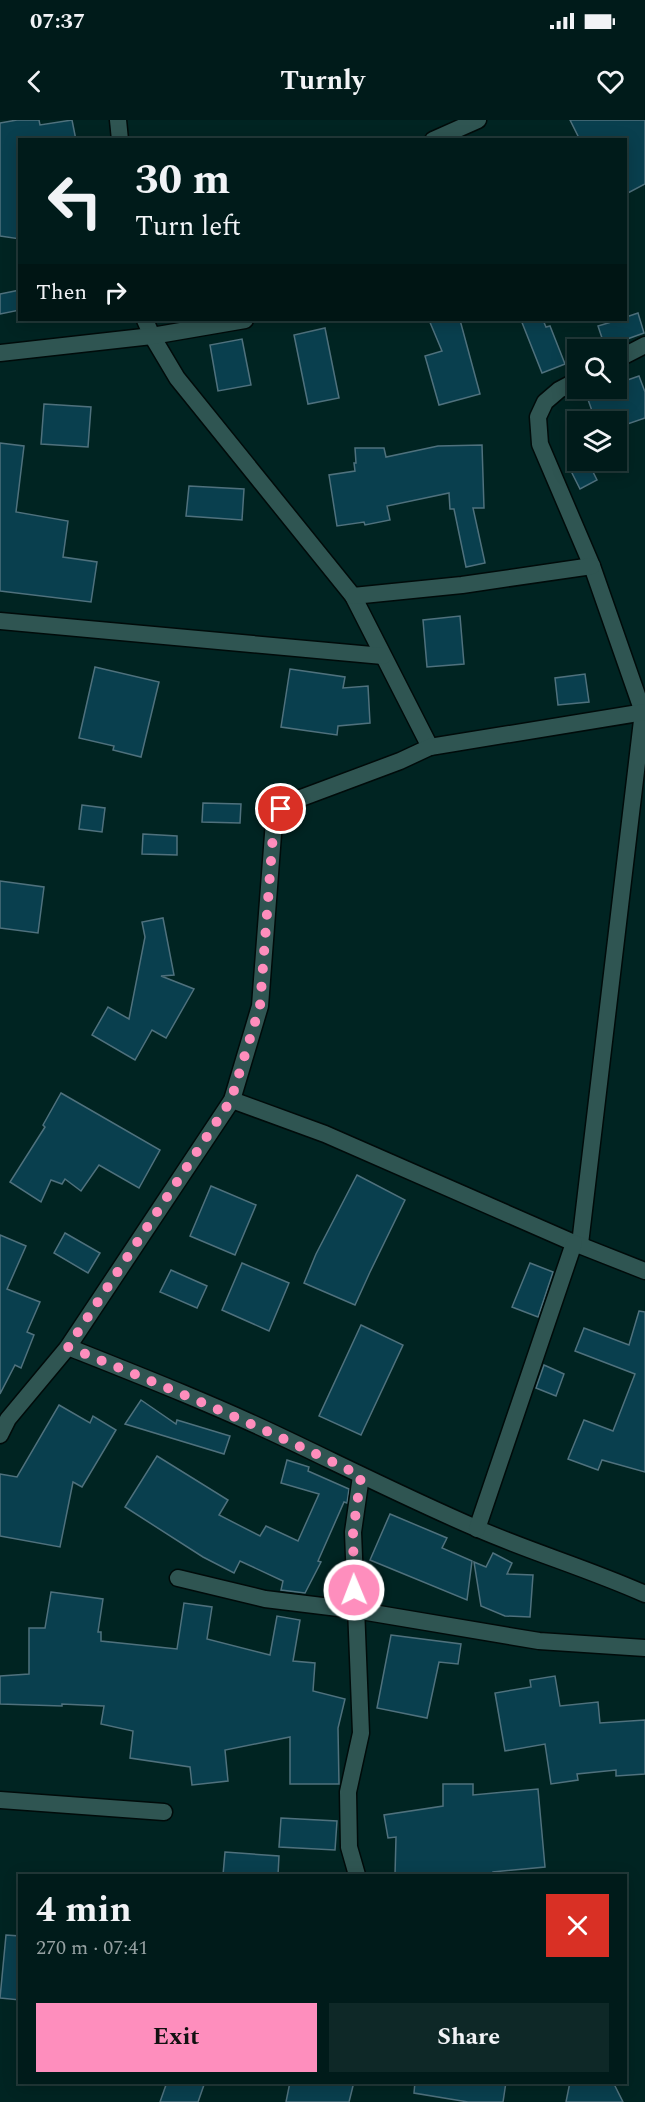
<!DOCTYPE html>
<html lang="en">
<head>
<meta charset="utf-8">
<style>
  :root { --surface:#001b1a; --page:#0e2827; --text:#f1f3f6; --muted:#95a1a2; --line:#223939; --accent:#fe8ebd }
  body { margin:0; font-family:Spectral,serif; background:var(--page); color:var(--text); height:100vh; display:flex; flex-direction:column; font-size:22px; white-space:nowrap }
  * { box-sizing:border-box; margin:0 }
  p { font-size:20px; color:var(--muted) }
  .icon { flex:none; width:33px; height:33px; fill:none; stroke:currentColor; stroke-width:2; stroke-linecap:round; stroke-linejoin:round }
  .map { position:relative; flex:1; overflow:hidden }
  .side { position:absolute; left:18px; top:1754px; width:609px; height:210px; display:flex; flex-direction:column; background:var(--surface); border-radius:0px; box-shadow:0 3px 15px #0003,0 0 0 2px var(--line) }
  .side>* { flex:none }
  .guide { position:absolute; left:18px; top:18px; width:609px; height:183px; border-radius:0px; box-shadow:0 3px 15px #0003,0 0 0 2px var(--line); background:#001b1a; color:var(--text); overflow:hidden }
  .tools { position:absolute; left:567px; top:219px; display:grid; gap:12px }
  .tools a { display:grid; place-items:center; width:60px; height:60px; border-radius:0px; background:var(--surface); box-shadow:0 3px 15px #0003,0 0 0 2px var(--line); font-size:30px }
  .pin { position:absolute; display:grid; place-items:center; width:51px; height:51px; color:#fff; margin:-26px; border:3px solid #fff; border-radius:50%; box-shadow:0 2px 6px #0007 }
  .me { position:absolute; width:66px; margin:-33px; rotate:359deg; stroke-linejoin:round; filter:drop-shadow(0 0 4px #0008) }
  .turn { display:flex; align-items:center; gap:21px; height:126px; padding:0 18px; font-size:27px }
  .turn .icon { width:78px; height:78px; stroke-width:2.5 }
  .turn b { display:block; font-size:42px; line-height:51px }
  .then { display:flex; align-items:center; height:57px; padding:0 18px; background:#0003; gap:12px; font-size:22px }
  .round { display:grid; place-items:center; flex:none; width:63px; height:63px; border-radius:0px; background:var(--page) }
  .summary { display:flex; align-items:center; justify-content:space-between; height:102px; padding:0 18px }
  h1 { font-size:36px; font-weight:700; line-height:45px }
  .primary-button { display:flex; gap:12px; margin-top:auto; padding:12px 18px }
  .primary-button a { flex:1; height:69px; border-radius:0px; background:var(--accent); color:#111; font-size:24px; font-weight:700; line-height:69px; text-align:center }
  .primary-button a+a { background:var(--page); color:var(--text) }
  .status { display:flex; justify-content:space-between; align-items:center; height:42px; padding:0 30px; background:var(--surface); direction:ltr }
  .status svg { height:16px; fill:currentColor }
  header { display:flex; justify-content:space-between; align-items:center; height:78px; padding:0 18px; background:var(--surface); font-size:27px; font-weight:700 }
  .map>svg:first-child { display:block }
</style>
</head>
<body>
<div class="status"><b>07:37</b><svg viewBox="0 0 49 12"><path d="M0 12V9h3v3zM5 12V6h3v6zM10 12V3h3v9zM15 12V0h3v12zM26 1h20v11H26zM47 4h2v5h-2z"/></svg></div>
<header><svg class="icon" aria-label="back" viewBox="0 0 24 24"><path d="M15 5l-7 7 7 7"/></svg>Turnly<svg class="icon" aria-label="heart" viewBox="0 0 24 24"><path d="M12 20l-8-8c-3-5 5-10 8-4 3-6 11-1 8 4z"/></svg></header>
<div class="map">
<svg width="645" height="1982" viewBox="0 0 645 1982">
  <rect width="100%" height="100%" fill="#002422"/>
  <g fill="#093f4e" stroke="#4f717d" stroke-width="1.5">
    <path d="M 17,0 L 39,0 L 40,5 L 72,0 L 76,20 L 20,20 L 20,119 L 0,116 L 0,3 Z"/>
    <path d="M 570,0 L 645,0 L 645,64 L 626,74 L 626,20 L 580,20 Z"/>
    <path d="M 20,170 L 20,190 L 0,194 L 0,174 Z"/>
    <path d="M 638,193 L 644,213 L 605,227 L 598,206 L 618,200 L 626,200 L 626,197 Z"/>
    <path d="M 429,200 L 460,200 L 480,274 L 439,285 L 425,236 L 442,231 Z"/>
    <path d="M 521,200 L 543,200 L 546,207 L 550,206 L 565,244 L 542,253 Z"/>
    <path d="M 325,208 L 339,278 L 308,284 L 294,215 Z"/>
    <path d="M 242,219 L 251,265 L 218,271 L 210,225 Z"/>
    <path d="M 639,256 L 645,272 L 645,298 L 616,308 L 616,302 L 596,302 L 586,274 L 603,268 L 616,268 L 616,264 Z"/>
    <path d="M 44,284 L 91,287 L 88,327 L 41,324 Z"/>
    <path d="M 0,323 L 24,326 L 16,392 L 68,401 L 63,437 L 97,442 L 91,482 L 0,471 Z"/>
    <path d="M 482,325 L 484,388 L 473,388 L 485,443 L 466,447 L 454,389 L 450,389 L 449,373 L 387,386 L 390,400 L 365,405 L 364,402 L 337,406 L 329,355 L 355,351 L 354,343 L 356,343 L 355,328 L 384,328 L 386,337 L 438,326 Z"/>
    <path d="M 587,340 L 597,360 L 580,369 L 570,349 Z"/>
    <path d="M 189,366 L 244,369 L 242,400 L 186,396 Z"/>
    <path d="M 460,496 L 464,544 L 427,547 L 423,500 Z"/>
    <path d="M 95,547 L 159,562 L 141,637 L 113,630 L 114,626 L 79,618 Z"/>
    <path d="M 290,549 L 345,557 L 343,568 L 368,566 L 370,603 L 338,606 L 337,615 L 281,607 Z"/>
    <path d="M 585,554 L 589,582 L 558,585 L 555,558 Z"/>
    <path d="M 203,683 L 241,684 L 240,703 L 202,702 Z"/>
    <path d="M 82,685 L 105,688 L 102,712 L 79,709 Z"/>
    <path d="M 143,714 L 177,716 L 177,735 L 142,734 Z"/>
    <path d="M 0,761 L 44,767 L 38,813 L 0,808 Z"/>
    <path d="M 163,798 L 174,855 L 161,856 L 194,869 L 166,918 L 152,910 L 135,940 L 92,915 L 108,887 L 129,899 L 145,817 L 142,802 Z"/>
    <path d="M 61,973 L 160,1030 L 139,1068 L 99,1045 L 81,1071 L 65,1059 L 62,1064 L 51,1060 L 41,1082 L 10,1062 L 45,1007 L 43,1005 Z"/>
    <path d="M 357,1055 L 405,1080 L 370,1152 L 355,1185 L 304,1163 L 316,1134 Z"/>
    <path d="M 211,1066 L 256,1085 L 235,1135 L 190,1116 Z"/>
    <path d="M 65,1113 L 100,1133 L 88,1153 L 54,1133 Z"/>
    <path d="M 0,1115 L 26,1126 L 7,1169 L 40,1182 L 27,1212 L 34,1215 L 21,1248 L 15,1245 L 0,1274 Z"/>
    <path d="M 242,1143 L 289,1163 L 269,1211 L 222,1190 Z"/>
    <path d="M 530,1143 L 553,1152 L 538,1197 L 512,1187 Z"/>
    <path d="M 171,1150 L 207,1166 L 197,1188 L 160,1172 Z"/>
    <path d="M 639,1191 L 645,1192 L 645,1352 L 602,1340 L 598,1350 L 568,1339 L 584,1300 L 613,1311 L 635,1254 L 575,1231 L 584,1208 L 629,1225 Z"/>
    <path d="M 361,1205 L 403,1225 L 361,1315 L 319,1296 Z"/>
    <path d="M 544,1245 L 564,1254 L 556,1276 L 536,1268 Z"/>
    <path d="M 141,1280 L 176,1304 L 177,1300 L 230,1316 L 224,1334 L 125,1304 Z"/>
    <path d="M 59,1285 L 90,1303 L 93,1296 L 116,1310 L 82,1367 L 73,1362 L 60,1427 L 0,1416 L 0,1354 L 17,1357 Z"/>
    <path d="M 157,1336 L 228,1380 L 219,1395 L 260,1416 L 266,1406 L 298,1421 L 319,1374 L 281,1363 L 287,1340 L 309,1347 L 308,1351 L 349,1369 L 347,1383 L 344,1382 L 318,1441 L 321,1442 L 305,1473 L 281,1470 L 283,1461 L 240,1441 L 234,1453 L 203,1437 L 125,1387 Z"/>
    <path d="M 390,1394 L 447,1418 L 442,1428 L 472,1441 L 467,1480 L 370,1440 Z"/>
    <path d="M 493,1433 L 512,1443 L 507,1454 L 533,1455 L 530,1497 L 505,1496 L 481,1486 L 474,1442 L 486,1447 Z"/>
    <path d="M 51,1472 L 103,1479 L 98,1512 L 101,1512 L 101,1521 L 177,1529 L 184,1483 L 212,1487 L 207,1519 L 270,1535 L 277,1496 L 300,1500 L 293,1541 L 315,1543 L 313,1571 L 345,1579 L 338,1608 L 339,1664 L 290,1664 L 290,1617 L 225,1630 L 228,1661 L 192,1665 L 190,1647 L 130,1638 L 133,1611 L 101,1604 L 104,1586 L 62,1584 L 62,1586 L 0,1584 L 0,1556 L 29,1554 L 29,1508 L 45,1508 Z"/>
    <path d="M 391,1515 L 461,1524 L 458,1544 L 439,1542 L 427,1598 L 377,1588 Z"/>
    <path d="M 555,1556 L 560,1586 L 598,1582 L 600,1603 L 645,1600 L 645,1654 L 616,1656 L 616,1650 L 577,1654 L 578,1660 L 551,1664 L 545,1624 L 505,1631 L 495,1573 L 531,1567 L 530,1560 Z"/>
    <path d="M 443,1664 L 473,1664 L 473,1675 L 538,1669 L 545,1747 L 493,1752 L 493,1755 L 395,1755 L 396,1717 L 388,1718 L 384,1695 L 443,1686 Z"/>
    <path d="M 281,1698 L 337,1701 L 335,1730 L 279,1727 Z"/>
    <path d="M 225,1732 L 279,1736 L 278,1755 L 223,1755 Z"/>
    <path d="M 6,1815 L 20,1816 L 20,1880 L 0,1878 Z"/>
    <path d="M 167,1962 L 205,1962 L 198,1982 L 160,1982 Z"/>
    <path d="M 290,1962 L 354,1962 L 349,1982 L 286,1982 Z"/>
    <path d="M 415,1962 L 506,1962 L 503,1982 L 468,1982 L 414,1973 Z"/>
    <path d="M 570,1962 L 613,1962 L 623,1982 L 566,1982 Z"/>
  </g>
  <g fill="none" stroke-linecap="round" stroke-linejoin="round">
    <defs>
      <g id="minor">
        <path d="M 118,0 L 120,20"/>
        <path d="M 433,20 L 478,0"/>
        <path d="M 145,200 L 152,216 L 177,258 L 353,476 L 430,627"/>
        <path d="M 0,233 L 152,216 L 245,200"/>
        <path d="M 616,240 L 645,225"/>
        <path d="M 578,260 L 559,270 L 545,282 L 538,297 L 540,324 L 592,446 L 643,592 L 580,1124"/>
        <path d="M 353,476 L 462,465 L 592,446"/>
        <path d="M 0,501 L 383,536"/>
        <path d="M 232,980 L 325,1014 L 574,1123 L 645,1151"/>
        <path d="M 68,1227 C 141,1256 215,1285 286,1319 C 349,1349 411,1380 476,1408 C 531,1432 589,1449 645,1474"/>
        <path d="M 0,1315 L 8,1299 L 68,1227 L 232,980 L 260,886 L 274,701 L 281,689 L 293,681 L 400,641 L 430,627 L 645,592"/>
        <path d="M 477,1409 L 574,1123"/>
        <path d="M 178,1458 L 265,1479 L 355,1490 L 539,1521 L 645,1528"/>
        <path d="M 0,1680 L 164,1692"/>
        <path d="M 357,1755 L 349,1727 L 348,1672 L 361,1613 L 353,1412 L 361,1356"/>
      </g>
    </defs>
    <use href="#minor" stroke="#000b0a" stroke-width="19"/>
    <use href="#minor" stroke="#2f5552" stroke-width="16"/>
  </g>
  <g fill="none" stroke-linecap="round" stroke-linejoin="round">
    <path stroke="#fe8ebd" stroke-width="10" stroke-dasharray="0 18" d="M 281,689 L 274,701 L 260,886 L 231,980 L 68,1227 C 167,1267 265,1308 361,1356 L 353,1412 L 354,1470"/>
  </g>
</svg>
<div class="tools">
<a><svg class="icon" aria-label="search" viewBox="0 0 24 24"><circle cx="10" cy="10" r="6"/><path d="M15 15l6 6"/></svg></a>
<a><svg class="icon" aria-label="layers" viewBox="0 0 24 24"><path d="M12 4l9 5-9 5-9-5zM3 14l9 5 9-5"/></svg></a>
</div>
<div class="pin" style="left:281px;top:689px;background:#d93025"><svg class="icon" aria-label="arrive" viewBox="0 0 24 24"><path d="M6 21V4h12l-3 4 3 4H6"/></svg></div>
<svg class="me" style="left:354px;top:1470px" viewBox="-20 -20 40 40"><circle r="17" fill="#fe8ebd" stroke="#fff" stroke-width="3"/><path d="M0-11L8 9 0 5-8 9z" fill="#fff"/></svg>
<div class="guide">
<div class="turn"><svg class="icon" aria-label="left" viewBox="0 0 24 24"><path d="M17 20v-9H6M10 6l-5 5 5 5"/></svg><div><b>30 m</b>Turn left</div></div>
<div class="then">Then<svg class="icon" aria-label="right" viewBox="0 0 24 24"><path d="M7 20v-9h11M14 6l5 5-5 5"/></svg></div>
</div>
<section class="side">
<div class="summary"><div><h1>4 min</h1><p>270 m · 07:41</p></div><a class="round" style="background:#d93025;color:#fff"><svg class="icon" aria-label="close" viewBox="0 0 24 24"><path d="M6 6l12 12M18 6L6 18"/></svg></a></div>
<div class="primary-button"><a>Exit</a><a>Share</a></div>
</section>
</div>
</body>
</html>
